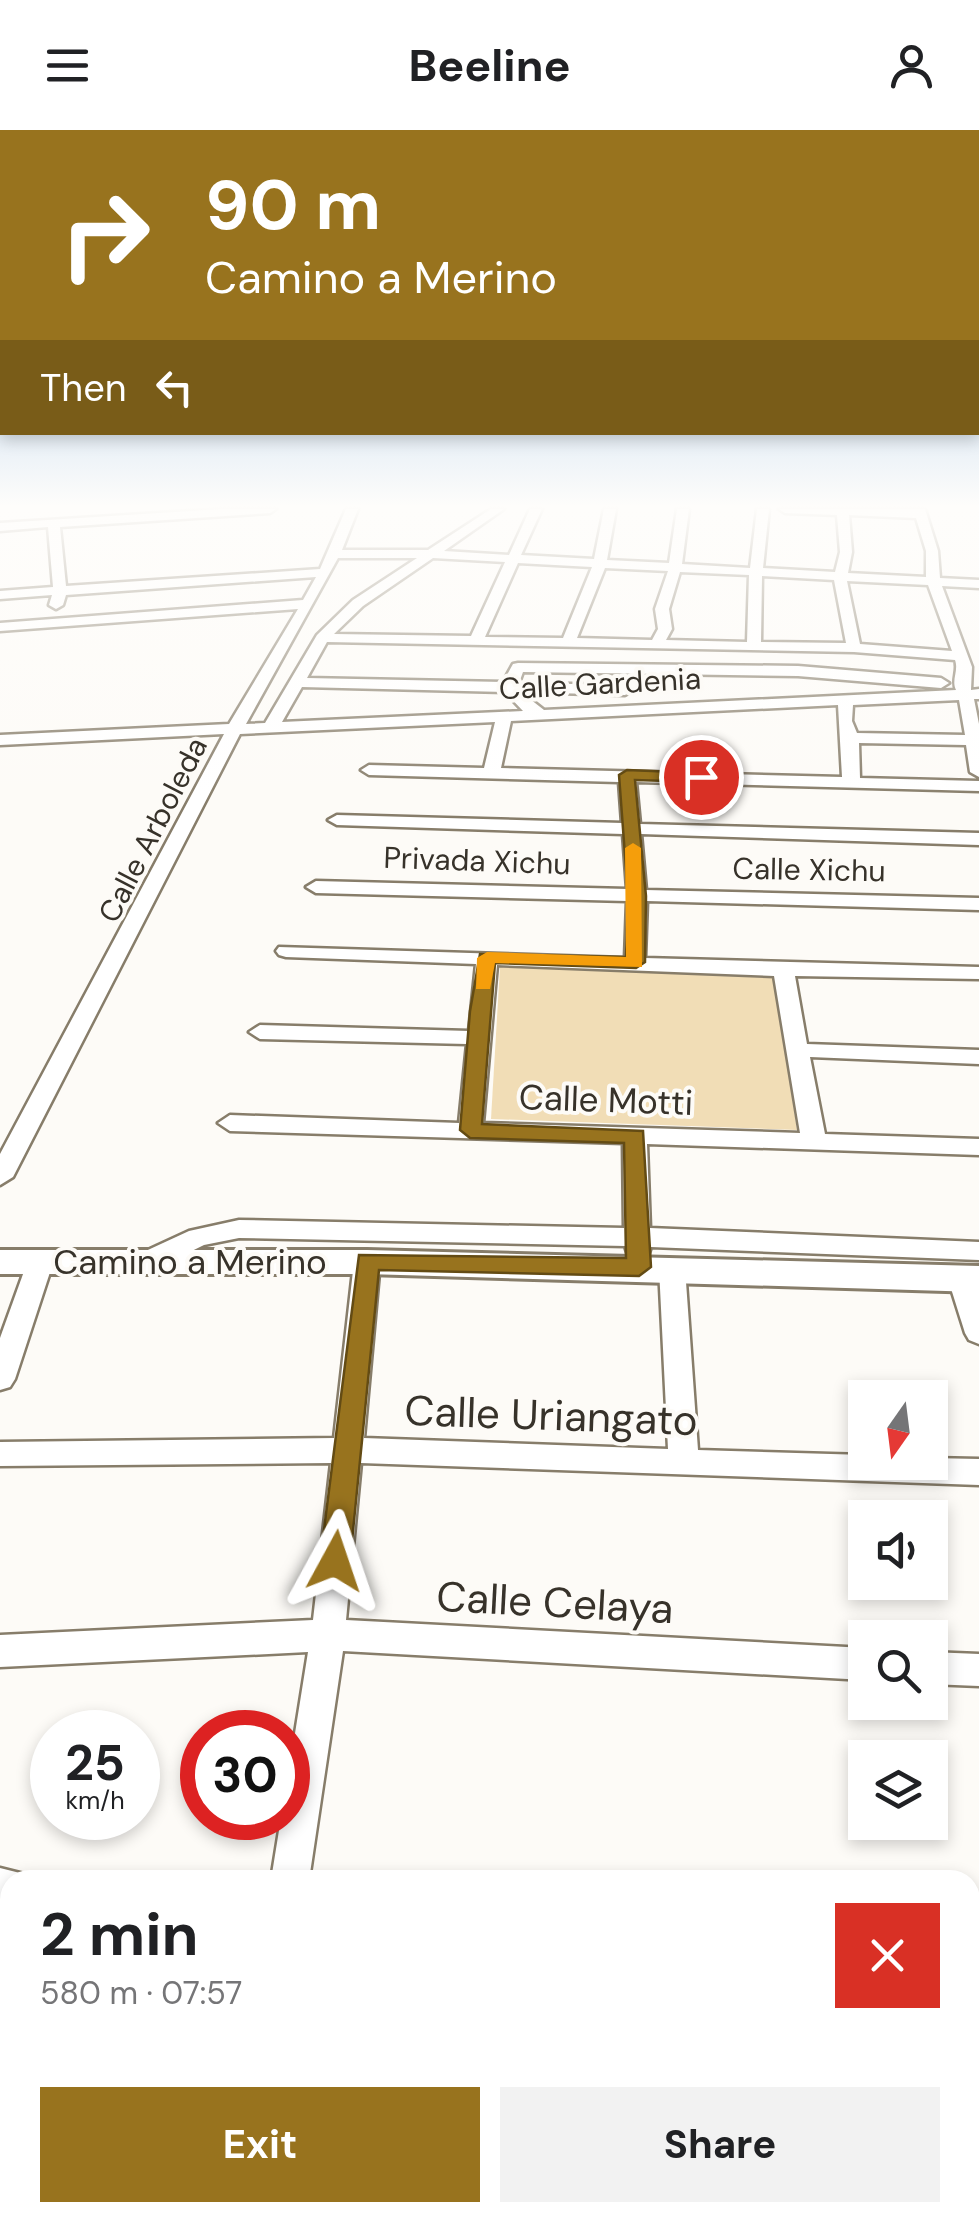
<!DOCTYPE html>
<html lang="en">
<head>
<meta charset="utf-8">
<style>
  :root { --surface:#fff; --page:#f2f2f2; --text:#202124; --muted:#757577; --accent:#98731e }
  body { margin:0; font-family:"DM Sans",sans-serif; background:var(--page); color:var(--text); height:100vh; display:flex; flex-direction:column; font-size:38px; white-space:nowrap }
  * { box-sizing:border-box; margin:0 }
  p { font-size:32px; color:var(--muted) }
  .icon { flex:none; width:55px; height:55px; fill:none; stroke:currentColor; stroke-width:2; stroke-linecap:round; stroke-linejoin:round }
  .map { position:relative; flex:1; overflow:hidden }
  .drawer { position:absolute; left:0px; top:1740px; width:980px; height:352px; display:flex; flex-direction:column; background:var(--surface); border-radius:30px 30px 0 0; box-shadow:0 5px 15px #0003 }
  .drawer>* { flex:none }
  .banner { position:absolute; left:0px; top:0px; width:980px; height:305px; box-shadow:0 5px 15px #0003; background:#98731e; color:#fff; overflow:hidden }
  .needle { width:65px; rotate:194deg }
  .tools { position:absolute; left:848px; top:1250px; display:grid; gap:20px }
  .tools a { display:grid; place-items:center; width:100px; height:100px; border-radius:0px; background:var(--surface); box-shadow:0 5px 15px #0003; font-size:50px }
  .speed { position:absolute; left:30px; top:1580px; display:flex; gap:20px; font-size:50px; font-weight:700; text-align:center }
  .speed>* { display:grid; place-content:center; width:130px; height:130px; border-radius:50%; background:var(--surface); box-shadow:0 5px 15px #0003; line-height:1 }
  .speed small { font-size:25px; font-weight:400 }
  .speed .limit { border:15px solid #d22; background:#fff; color:#111 }
  .pin { position:absolute; display:grid; place-items:center; width:85px; height:85px; color:#fff; margin:-42px; border:5px solid #fff; border-radius:50%; box-shadow:0 2px 10px #0007 }
  .me { position:absolute; width:110px; margin:-55px; rotate:5deg; stroke-linejoin:round; filter:drop-shadow(0 0 8px #0008) }
  .turn { display:flex; align-items:center; gap:35px; height:210px; padding:0 40px; font-size:45px }
  .turn .icon { width:130px; height:130px; stroke-width:2.5 }
  .turn b { display:block; font-size:70px; line-height:85px }
  .then { display:flex; align-items:center; height:95px; padding:0 40px; background:#0003; gap:20px; font-size:38px }
  .round { display:grid; place-items:center; flex:none; width:105px; height:105px; border-radius:0px; background:var(--page) }
  .summary { display:flex; align-items:center; justify-content:space-between; height:170px; padding:0 40px }
  h1 { font-size:60px; font-weight:700; line-height:75px }
  .button { display:flex; gap:20px; margin-top:auto; padding:20px 40px }
  .button a { flex:1; height:115px; border-radius:0px; background:var(--accent); color:#fff; font-size:40px; font-weight:700; line-height:115px; text-align:center }
  .button a+a { background:var(--page); color:var(--text) }
  header { display:flex; justify-content:space-between; align-items:center; height:130px; padding:0 40px; background:var(--surface); font-size:45px; font-weight:700 }
  .map>svg:first-child { display:block }
</style>
</head>
<body>
<header><svg class="icon" aria-label="menu" viewBox="0 0 24 24"><path d="M4 6h16M4 12h16M4 18h16"/></svg>Beeline<svg class="icon" aria-label="person" viewBox="0 0 24 24"><circle cx="12" cy="8" r="4"/><path d="M4 21q1-7 8-7t8 7"/></svg></header>
<div class="map">
<svg width="979" height="2092" viewBox="0 0 979 2092">
  <rect width="100%" height="100%" fill="#fdfbf7"/>
  <path fill="#f1ddb6" d="M 500,837 L 774,844 L 797,1000 L 491,989 Z"/>
  <g fill="none" stroke-linecap="round" stroke-linejoin="round">
    <defs>
      <g id="minor">
        <path d="M 222,379 L 276,379 L 270,383 L 60,397 L 66,456 L 320,439 L 346,379 L 358,379 L 342,420 L 428,420 L 491,379 L 504,379 L 444,421 L 509,425 L 530,379 L 542,379 L 521,425 L 594,429 L 604,379 L 616,379 L 607,430 L 669,433 L 677,379 L 689,379 L 682,434 L 750,438 L 757,379 L 769,379 L 763,438 L 835,442 L 840,422 L 837,385 L 785,383 L 779,379 L 925,379 L 938,421 L 940,448 L 979,450 L 979,458 L 942,456 L 972,537 L 971,560 L 979,559 L 979,569 L 974,569 L 979,594 L 979,647 L 970,642 L 966,615 L 859,613 L 860,648 L 979,651 L 979,661 L 636,652 L 640,694 L 979,703 L 979,715 L 641,704 L 646,760 L 979,768 L 979,780 L 647,771 L 645,828 L 979,837 L 979,849 L 795,846 L 807,914 L 979,920 L 979,934 L 810,927 L 825,1004 L 979,1009 L 979,1025 L 647,1014 L 650,1098 L 979,1112 L 979,1130 L 651,1117 L 647,1129 L 629,1129 L 625,1116 L 239,1108 L 204,1115 L 155,1139 L 137,1139 L 133,1132 L 137,1125 L 189,1101 L 239,1090 L 624,1098 L 623,1013 L 230,1001 L 218,993 L 230,985 L 459,993 L 467,914 L 260,909 L 249,902 L 260,895 L 469,901 L 476,834 L 286,827 L 279,825 L 276,821 L 279,817 L 625,828 L 627,771 L 316,763 L 306,757 L 316,751 L 627,759 L 623,704 L 337,695 L 328,690 L 337,685 L 622,693 L 619,652 L 369,645 L 361,640 L 369,635 L 484,638 L 495,592 L 240,604 L 13,1047 L 0,1055 L 0,1024 L 224,604 L 0,615 L 0,605 L 229,594 L 298,479 L 0,501 L 0,493 L 303,470 L 316,447 L 66,465 L 63,475 L 56,479 L 49,475 L 52,465 L 0,469 L 0,461 L 53,457 L 48,397 L 0,401 L 0,393 ZM 849,385 L 916,388 L 926,421 L 926,447 L 848,443 L 852,422 ZM 338,428 L 417,428 L 353,470 L 317,505 L 265,593 L 246,594 ZM 433,428 L 505,432 L 471,506 L 334,504 L 363,476 ZM 518,433 L 592,437 L 563,508 L 485,507 ZM 605,438 L 668,441 L 655,479 L 658,499 L 652,510 L 577,508 ZM 680,442 L 749,445 L 747,512 L 666,510 L 672,499 L 669,479 ZM 762,446 L 834,450 L 846,513 L 761,512 ZM 847,451 L 928,455 L 952,521 L 860,514 ZM 327,512 L 854,522 L 955,530 C 959,541 951,550 956,560 L 544,580 L 521,562 L 625,565 L 633,560 L 625,555 L 519,553 L 523,542 L 798,546 L 941,558 L 949,553 L 941,548 L 798,536 L 518,533 L 513,534 L 503,552 L 307,548 ZM 302,557 L 505,562 L 523,581 L 282,592 ZM 959,570 L 965,605 L 857,603 L 852,591 L 853,575 ZM 838,575 L 842,647 L 501,638 L 511,591 ZM 497,835 L 774,846 L 800,1003 L 483,993 Z"/>
        <path d="M 367,1122 L 376,1125 L 380,1132 L 364,1308 L 668,1319 L 659,1138 L 663,1131 L 681,1131 L 685,1138 L 698,1320 L 865,1325 L 865,1332 L 930,1332 L 930,1328 L 979,1329 L 979,1355 L 361,1333 L 346,1490 L 865,1518 L 865,1550 L 343,1521 L 309,1750 L 271,1750 L 281,1688 L 288,1688 L 288,1647 L 308,1522 L 0,1537 L 0,1505 L 313,1490 L 331,1333 L 0,1336 L 0,1312 L 334,1308 L 354,1132 L 358,1125 Z"/>
        <path d="M 40,1123 L 49,1126 L 53,1133 L 15,1249 L 10,1257 L 0,1260 L 0,1208 L 27,1133 L 31,1126 Z"/>
        <path d="M 962,1139 L 972,1142 L 979,1160 L 979,1214 L 969,1210 L 965,1203 L 948,1149 L 952,1142 Z"/>
        <path d="M 930,1522 L 979,1524 L 979,1556 L 930,1554 Z"/>
        <path d="M 0,1738 L 24,1744 L 26,1750 L 10,1750 L 10,1778 L 0,1778 Z"/>
        <rect x="970" y="1777" width="9" height="40"/>
        <path d="M 0,2067 L 10,2067 L 10,2082 L 132,2082 L 136,2092 L 0,2092 Z"/>
        <path d="M 230,2082 L 276,2082 L 275,2092 L 229,2092 Z"/>
      </g>
      <path id="tertiary" d="M 0,1120 L 367,1120 L 979,1136 L 979,1162 L 367,1144 L 0,1144 Z"/>
    </defs>
    <use href="#minor" stroke="#877d6a" stroke-width="5"/>
    <use href="#tertiary" stroke="#877d6a" stroke-width="6"/>
    <use href="#minor" fill="#fff" fill-rule="evenodd"/>
    <use href="#tertiary" fill="#fff" fill-rule="evenodd"/>
  </g>
  <linearGradient id="sky" x2="0" y2="1"><stop stop-color="#84b3e3"/><stop offset="0.56" stop-color="#fefdfb"/><stop offset="1" stop-color="#fefdfb" stop-opacity="0"/></linearGradient>
  <rect width="979" height="672" fill="url(#sky)"/>
  <path fill="#98731e" stroke="#634b14" stroke-width="2.5" d="M 627,640 L 701,643 L 709,647 L 701,652 L 635,650 L 646,766 L 645,832 L 636,838 L 495,833 L 482,994 L 643,1001 L 651,1137 L 639,1146 L 379,1140 L 350,1431 L 345,1440 L 335,1444 L 325,1440 L 320,1431 L 359,1125 L 626,1128 L 624,1013 L 470,1008 L 460,1000 L 470,881 L 480,824 L 626,827 L 628,766 L 619,645 Z"/>
  <path fill="#f59e0b" d="M 633,713 L 641,718 L 642,837 L 495,833 L 490,859 L 476,859 L 477,828 L 487,822 L 626,827 L 625,718 Z"/>
  <g text-anchor="middle" stroke-width="8" stroke-linejoin="round" paint-order="stroke">
    <g font-size="30" fill="#37322a" stroke="#fdfbf7">
      <text transform="translate(600 554) rotate(-3)" y="10">Calle Gardenia</text>
      <text transform="translate(153 700) rotate(-63)" y="10">Calle Arboleda</text>
      <text transform="translate(477 731) rotate(2)" y="10">Privada Xichu</text>
      <text transform="translate(809 740) rotate(1)" y="10">Calle Xichu</text>
    </g>
    <g font-size="35" fill="#37322a" stroke="#fdfbf7">
      <text transform="translate(606 970) rotate(2)" y="12">Calle Motti</text>
      <text x="190" y="1144">Camino a Merino</text>
    </g>
    <g font-size="42" fill="#37322a" stroke="#fdfbf7">
      <text transform="translate(551 1285) rotate(2)" y="15">Calle Uriangato</text>
      <text transform="translate(555 1472) rotate(3)" y="15">Calle Celaya</text>
    </g>
  </g>
</svg>
<div class="tools">
<a><svg class="needle" viewBox="-14 -14 28 28"><path d="M0-13l5 13h-10z" fill="#e53935"/><path d="M0 13l5-13h-10z" fill="#757577"/></svg></a>
<a><svg class="icon" aria-label="sound" viewBox="0 0 24 24"><path d="M4 9h4l5-4v14l-5-4H4zM17 9q2 3 0 6"/></svg></a>
<a><svg class="icon" aria-label="search" viewBox="0 0 24 24"><circle cx="10" cy="10" r="6"/><path d="M15 15l6 6"/></svg></a>
<a><svg class="icon" aria-label="layers" viewBox="0 0 24 24"><path d="M12 4l9 5-9 5-9-5zM3 14l9 5 9-5"/></svg></a>
</div>
<div class="speed"><div>25<small>km/h</small></div><div class="limit">30</div></div>
<div class="pin" style="left:701px;top:647px;background:#d93025"><svg class="icon" aria-label="arrive" viewBox="0 0 24 24"><path d="M6 21V4h12l-3 4 3 4H6"/></svg></div>
<svg class="me" style="left:335px;top:1431px" viewBox="-20 -20 40 40"><path d="M0-17L14 15 0 8-14 15z" fill="#98731e" stroke="#fff" stroke-width="4"/></svg>
<div class="banner">
<div class="turn"><svg class="icon" aria-label="right" viewBox="0 0 24 24"><path d="M7 20v-9h11M14 6l5 5-5 5"/></svg><div><b>90 m</b>Camino a Merino</div></div>
<div class="then">Then<svg class="icon" aria-label="left" viewBox="0 0 24 24"><path d="M17 20v-9H6M10 6l-5 5 5 5"/></svg></div>
</div>
<section class="drawer">
<div class="summary"><div><h1>2 min</h1><p>580 m · 07:57</p></div><a class="round" style="background:#d93025;color:#fff"><svg class="icon" aria-label="close" viewBox="0 0 24 24"><path d="M6 6l12 12M18 6L6 18"/></svg></a></div>
<div class="button"><a>Exit</a><a>Share</a></div>
</section>
</div>
</body>
</html>
